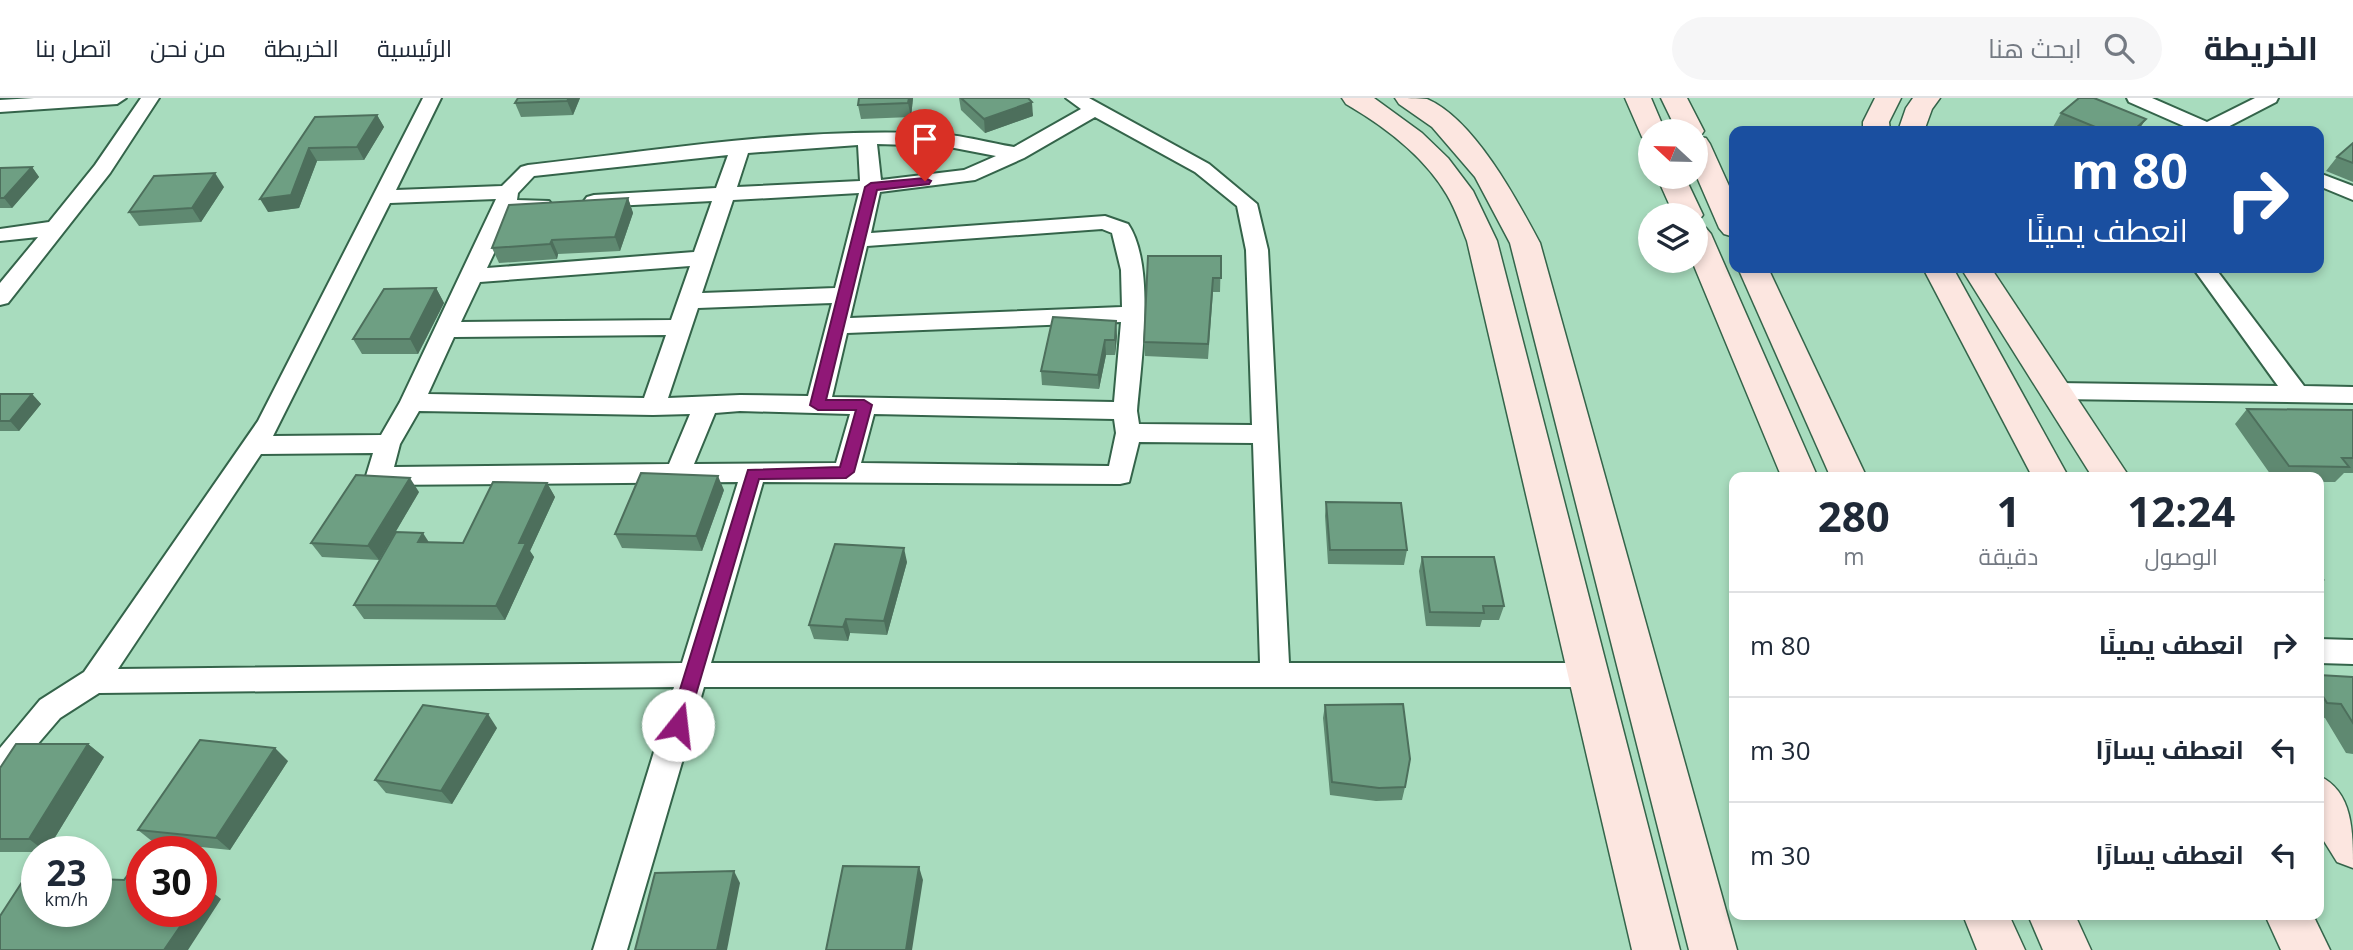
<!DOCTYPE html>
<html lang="ar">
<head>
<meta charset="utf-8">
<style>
  :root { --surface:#fff; --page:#f6f6f7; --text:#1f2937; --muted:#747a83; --line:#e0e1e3 }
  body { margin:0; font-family:"Open Sans",Cairo,sans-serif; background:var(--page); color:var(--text); direction:rtl; height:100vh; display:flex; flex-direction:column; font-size:26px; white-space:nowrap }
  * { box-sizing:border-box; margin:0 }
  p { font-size:23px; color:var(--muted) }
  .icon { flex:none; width:38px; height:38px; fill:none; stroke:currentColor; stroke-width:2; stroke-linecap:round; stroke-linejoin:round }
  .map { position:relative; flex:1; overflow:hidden; direction:ltr }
  .side { position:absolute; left:1729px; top:374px; width:595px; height:448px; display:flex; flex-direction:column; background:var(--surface); border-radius:14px; box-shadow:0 4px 10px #0003; direction:rtl }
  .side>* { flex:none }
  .top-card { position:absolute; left:1729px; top:28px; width:595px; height:147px; border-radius:14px; box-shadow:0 4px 10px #0003; direction:rtl; background:#1a4fa0; color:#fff; overflow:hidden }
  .needle { width:46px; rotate:292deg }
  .controls { position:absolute; left:1638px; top:21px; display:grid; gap:14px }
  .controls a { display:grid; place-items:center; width:70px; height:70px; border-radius:50%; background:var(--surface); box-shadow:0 4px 10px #0003; font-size:35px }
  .speed { position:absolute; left:21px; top:738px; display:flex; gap:14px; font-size:35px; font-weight:700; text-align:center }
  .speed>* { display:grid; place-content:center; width:91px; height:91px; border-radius:50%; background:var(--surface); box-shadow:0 4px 10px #0003; line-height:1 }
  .speed small { font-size:18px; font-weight:400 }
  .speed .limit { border:10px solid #d22; background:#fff; color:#111 }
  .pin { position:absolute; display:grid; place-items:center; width:60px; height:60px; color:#fff; margin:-72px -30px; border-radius:50% 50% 50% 0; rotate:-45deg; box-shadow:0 0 7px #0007 }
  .pin .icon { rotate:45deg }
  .me { position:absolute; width:77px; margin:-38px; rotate:16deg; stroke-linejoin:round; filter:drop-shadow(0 0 5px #0008) }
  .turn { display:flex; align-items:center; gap:24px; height:147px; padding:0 21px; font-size:32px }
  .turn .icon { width:91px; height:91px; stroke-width:2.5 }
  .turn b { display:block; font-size:49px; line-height:60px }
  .eta { display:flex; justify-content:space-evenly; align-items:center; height:119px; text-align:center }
  .eta b { font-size:42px; font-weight:700; line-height:49px }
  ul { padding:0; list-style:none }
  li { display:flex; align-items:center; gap:21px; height:105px; padding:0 21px; border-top:2px solid var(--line) }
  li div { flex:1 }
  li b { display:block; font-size:26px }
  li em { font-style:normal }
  header { display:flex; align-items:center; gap:42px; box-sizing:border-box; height:98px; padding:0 35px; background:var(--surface); border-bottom:2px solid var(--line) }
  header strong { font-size:33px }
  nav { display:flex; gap:38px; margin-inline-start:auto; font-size:24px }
  .search { width:490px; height:63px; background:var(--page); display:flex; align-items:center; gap:18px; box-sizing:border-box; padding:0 24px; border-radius:38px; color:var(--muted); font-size:26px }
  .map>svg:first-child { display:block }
</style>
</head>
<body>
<header>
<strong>الخريطة</strong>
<div class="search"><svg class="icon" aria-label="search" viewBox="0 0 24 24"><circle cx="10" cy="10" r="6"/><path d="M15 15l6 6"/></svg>ابحث هنا</div>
<nav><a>الرئيسية</a><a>الخريطة</a><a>من نحن</a><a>اتصل بنا</a></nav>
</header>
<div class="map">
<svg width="2353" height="852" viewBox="0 0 2353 852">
  <rect width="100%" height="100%" fill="#a8dcbe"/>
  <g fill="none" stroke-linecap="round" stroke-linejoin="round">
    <defs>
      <g id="street">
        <path d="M 34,0 L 126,0 L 117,6 L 0,14 L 0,2 Z"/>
        <path d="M 141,0 L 159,0 L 110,75 L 8,205 L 0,207 L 0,185 L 38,139 L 0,143 L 0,131 L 49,124 L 95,67 Z"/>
        <path d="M 423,0 L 441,0 L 396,92 L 502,88 L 521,69 L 528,67 C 663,52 805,28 941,36 C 965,38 990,45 1014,49 L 1081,11 L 1066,0 L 1089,0 L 1209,66 L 1257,106 L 1268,152 L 1289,565 L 1589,565 L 1599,569 L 1603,577 L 1599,585 L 1589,589 L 704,589 L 627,852 L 593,852 L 674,589 L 99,595 L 60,620 L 36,648 L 11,683 L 0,687 L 0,650 L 40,602 L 84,574 L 258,323 ZM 1095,19 L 1195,74 L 1237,108 L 1246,152 L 1252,327 L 1139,326 L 1137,313 C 1141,265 1156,167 1128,126 L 1105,118 L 871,135 L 880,94 L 975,82 L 1024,60 ZM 877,46 L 944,48 L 996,58 L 964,72 L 881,82 ZM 858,47 L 860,83 L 737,89 L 748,55 ZM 728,57 L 716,90 L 594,97 L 587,99 L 584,103 L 587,107 L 594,109 L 712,103 L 694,154 L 487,170 L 513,115 L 549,111 L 552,107 L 549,103 L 517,102 L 518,95 L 534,78 ZM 859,95 L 835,190 L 702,195 L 733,102 ZM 496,101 L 400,304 L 381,337 L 273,338 L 390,105 ZM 1102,131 L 1112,135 L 1121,172 L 1122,209 L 850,220 L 867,148 ZM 690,168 L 671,222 L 461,224 L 480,184 ZM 832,205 L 808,298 L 740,297 L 668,300 L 698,210 ZM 1121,224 L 1114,304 L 832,299 L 847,235 ZM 666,237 L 644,300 L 428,296 L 454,239 ZM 419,313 L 653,317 L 690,316 L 669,366 L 394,369 L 400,346 ZM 740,313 L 850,316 L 836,365 L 694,366 L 715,315 ZM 874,316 L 1114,321 L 1116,335 L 1109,368 L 861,365 ZM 1139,344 L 1253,345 L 1260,565 L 711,565 L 763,384 L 1120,386 L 1129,384 ZM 373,355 L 366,378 L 370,385 L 379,387 L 738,384 L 682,565 L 118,571 L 261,356 Z"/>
        <path d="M 2127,0 L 2152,0 L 2207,24 L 2255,0 L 2278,0 L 2276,4 L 2220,33 L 2195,33 L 2129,4 Z"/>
        <path d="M 2319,75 L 2353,88 L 2353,102 L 2319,88 Z"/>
        <path d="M 2193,170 L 2215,170 L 2304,288 L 2353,289 L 2353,305 L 2056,301 L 2048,299 L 2044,293 L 2048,287 L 2056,285 L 2278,288 Z"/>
        <path d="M 2319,541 L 2353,542 L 2353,566 L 2319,565 Z"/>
      </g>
      <g id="secondary">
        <path d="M 1342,0 L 1374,0 L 1422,35 L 1448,60 L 1473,93 L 1497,143 L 1680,852 L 1632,852 L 1467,143 C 1461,128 1456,112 1447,97 C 1424,58 1384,28 1346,6 Z"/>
        <path d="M 1395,0 C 1404,0 1419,0 1427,1 C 1474,21 1517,102 1540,145 L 1737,852 L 1689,852 L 1510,145 L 1475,79 L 1432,29 L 1399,6 Z"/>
        <path d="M 1625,0 L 1651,0 L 1665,33 L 1650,33 L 1650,41 L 1642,39 Z"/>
        <path d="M 1661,0 L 1687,0 L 1704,33 L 1700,39 L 1706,40 L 1710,46 L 1734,99 L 1734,139 L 1724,136 L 1719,130 L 1696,77 L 1696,33 L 1677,33 Z"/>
        <path d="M 1875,0 L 1901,0 L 1889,24 L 1890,33 L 1863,33 L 1863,24 Z"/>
        <path d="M 1913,0 L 1940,0 L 1932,11 L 1924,33 L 1898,33 L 1906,10 Z"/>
        <path d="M 1657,79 L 1685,79 L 1703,117 L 1698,123 L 1696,124 L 1696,117 L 1674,117 Z"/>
        <path d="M 1696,127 L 1706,130 L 1711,136 L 1818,380 L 1782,380 L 1692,163 L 1696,163 Z"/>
        <path d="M 1738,170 L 1768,170 L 1867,380 L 1831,380 Z"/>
        <path d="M 1923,170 L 1953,170 L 2069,380 L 2033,380 Z"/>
        <path d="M 1961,170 L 1991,170 L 2130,380 L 2093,380 Z"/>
        <path d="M 2319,678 C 2353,693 2353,734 2353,770 L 2337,764 L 2319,735 Z"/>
        <path d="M 1963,817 L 2009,817 L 2025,852 L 1977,852 Z"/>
        <path d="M 2028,817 L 2075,817 L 2091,852 L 2043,852 Z"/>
        <path d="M 2265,817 L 2313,817 L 2330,852 L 2281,852 Z"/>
      </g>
    </defs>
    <use href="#street" stroke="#34644a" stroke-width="4"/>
    <use href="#secondary" stroke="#34644a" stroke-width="3"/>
    <use href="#street" fill="#fff" fill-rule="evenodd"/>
    <use href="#secondary" fill="#fce6e0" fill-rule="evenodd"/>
  </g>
  <g fill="#5f8971">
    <path d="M 580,0 L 573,17 L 521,19 L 515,5 Z"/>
    <path d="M 913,0 L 911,19 L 861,21 L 858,7 Z"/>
    <path d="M 959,0 L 1028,0 L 1033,18 L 985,35 L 961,12 Z"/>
    <path d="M 2061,15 L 2138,33 L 2062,33 L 2053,29 Z"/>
    <path d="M 377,17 L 384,29 L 364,62 L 317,63 L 299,110 L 268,114 L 315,19 Z"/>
    <path d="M 2353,45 L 2353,84 L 2326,73 L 2337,59 Z"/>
    <path d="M 32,69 L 39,79 L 12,110 L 0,110 L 0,70 Z"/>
    <path d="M 224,89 L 201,124 L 139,128 L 129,114 Z"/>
    <path d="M 628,100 L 633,115 L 620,153 L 558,156 L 557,161 L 499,165 L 492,150 Z"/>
    <path d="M 1221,158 L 1220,194 L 1213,194 L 1208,261 L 1145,258 L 1144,244 Z"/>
    <path d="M 436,190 L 444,205 L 418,256 L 362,256 L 353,241 Z"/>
    <path d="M 1053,219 L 1117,238 L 1115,257 L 1106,257 L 1099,291 L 1042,287 L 1041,273 Z"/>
    <path d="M 0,296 L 32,296 L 41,306 L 19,333 L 0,333 Z"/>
    <path d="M 2247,311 L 2353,312 L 2353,375 L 2344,375 L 2335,384 L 2319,384 L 2319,380 L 2273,380 L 2235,326 Z"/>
    <path d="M 547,385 L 555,399 L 530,453 L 534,459 L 505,522 L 364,521 L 354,507 L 429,444 L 463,445 Z"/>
    <path d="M 724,392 L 702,453 L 622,450 L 615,436 Z"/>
    <path d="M 419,394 L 379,462 L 322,459 L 311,445 Z"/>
    <path d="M 1326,404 L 1407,452 L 1404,467 L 1328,466 L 1325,418 Z"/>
    <path d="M 1422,459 L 1504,508 L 1499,522 L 1482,522 L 1480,529 L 1426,528 L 1419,473 Z"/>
    <path d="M 907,464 L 887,537 L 850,535 L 848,543 L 814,541 L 809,527 Z"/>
    <path d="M 2319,577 L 2353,579 L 2353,656 L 2346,655 L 2325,620 L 2319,619 Z"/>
    <path d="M 1325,607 L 1405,689 L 1402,702 L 1376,703 L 1330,697 L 1323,620 Z"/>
    <path d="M 497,630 L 452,706 L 386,695 L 375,682 Z"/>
    <path d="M 88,646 L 104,659 L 46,754 L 0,754 L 0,670 Z"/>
    <path d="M 288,663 L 230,752 L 153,744 L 138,732 Z"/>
  </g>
  <g fill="#4d6f5c">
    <path d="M 569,0 L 580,0 L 573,17 L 567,3 Z"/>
    <path d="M 909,0 L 913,0 L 911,19 L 908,5 Z"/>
    <path d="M 1032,4 L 1033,18 L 985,35 L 984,21 Z"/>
    <path d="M 377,17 L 384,29 L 364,62 L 357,49 Z"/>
    <path d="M 2146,21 L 2138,33 L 2133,33 Z"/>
    <path d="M 309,50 L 317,63 L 299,110 L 268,114 L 260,101 Z"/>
    <path d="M 32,69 L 39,79 L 12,110 L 4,100 Z"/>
    <path d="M 215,75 L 224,89 L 201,124 L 192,110 Z"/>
    <path d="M 628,100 L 633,115 L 620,153 L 615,139 Z"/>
    <path d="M 552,142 L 558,156 L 557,161 L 550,146 Z"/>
    <path d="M 436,190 L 444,205 L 418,256 L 410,241 Z"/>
    <path d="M 1116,223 L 1117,238 L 1115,257 L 1115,242 Z"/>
    <path d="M 1105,242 L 1106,257 L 1099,291 L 1098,277 Z"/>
    <path d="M 32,296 L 41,306 L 19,333 L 10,323 Z"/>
    <path d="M 718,378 L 724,392 L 702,453 L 696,438 Z"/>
    <path d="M 410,380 L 419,394 L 379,462 L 368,448 Z"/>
    <path d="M 547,385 L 555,399 L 530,453 L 534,459 L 505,522 L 496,508 L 519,445 Z"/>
    <path d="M 423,435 L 432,449 L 418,444 Z"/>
    <path d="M 904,450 L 907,464 L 887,537 L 884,523 Z"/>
    <path d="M 846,521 L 850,535 L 848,543 L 843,529 Z"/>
    <path d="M 488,616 L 497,630 L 452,706 L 441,693 Z"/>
    <path d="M 88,646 L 104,659 L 46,754 L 29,741 Z"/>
    <path d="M 275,650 L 288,663 L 230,752 L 216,740 Z"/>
    <path d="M 919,769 L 923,782 L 912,852 L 906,852 Z"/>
    <path d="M 734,773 L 740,785 L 727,852 L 717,852 Z"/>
    <path d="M 206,789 L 221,801 L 188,852 L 164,852 L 190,814 L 201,814 L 201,796 Z"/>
  </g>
  <g fill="#6e9f83" stroke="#4d6f5c" stroke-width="2">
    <path d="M 518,0 L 569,0 L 567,3 L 515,5 Z"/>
    <path d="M 859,0 L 909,0 L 908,5 L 858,7 Z"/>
    <path d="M 961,0 L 1028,0 L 1032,4 L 984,21 Z"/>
    <path d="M 2079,0 L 2094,0 L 2146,21 L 2133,33 L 2105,33 L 2061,15 Z"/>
    <path d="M 377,17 L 357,49 L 309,50 L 291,97 L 260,101 L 315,19 Z"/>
    <path d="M 2353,45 L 2353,65 L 2337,59 Z"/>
    <path d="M 32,69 L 4,100 L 0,100 L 0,70 Z"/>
    <path d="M 215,75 L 192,110 L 129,114 L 154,78 Z"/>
    <path d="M 628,100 L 615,139 L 552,142 L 550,146 L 492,150 L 509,107 Z"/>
    <path d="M 1148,158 L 1221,158 L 1221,180 L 1213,180 L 1208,246 L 1144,244 Z"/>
    <path d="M 436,190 L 410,241 L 353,241 L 384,191 Z"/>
    <path d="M 1053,219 L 1116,223 L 1115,242 L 1105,242 L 1098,277 L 1041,273 Z"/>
    <path d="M 0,296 L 32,296 L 10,323 L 0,323 Z"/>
    <path d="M 2247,311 L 2353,312 L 2353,360 L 2342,360 L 2349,369 L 2289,368 Z"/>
    <path d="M 641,375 L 718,378 L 696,438 L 615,436 Z"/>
    <path d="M 356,377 L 410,380 L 368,448 L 311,445 Z"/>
    <path d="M 493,384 L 547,385 L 519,445 L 526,445 L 496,508 L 354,507 L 396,434 L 423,435 L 418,444 L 463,445 Z"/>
    <path d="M 1326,404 L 1401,405 L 1407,452 L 1330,452 Z"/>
    <path d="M 835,446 L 904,450 L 884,523 L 846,521 L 843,529 L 809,527 Z"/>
    <path d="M 1422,459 L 1494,459 L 1504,508 L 1483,508 L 1484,515 L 1430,514 Z"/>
    <path d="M 2319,473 L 2323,481 L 2319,480 Z"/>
    <path d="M 2319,577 L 2353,579 L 2353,625 L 2341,606 L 2327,605 L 2319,592 Z"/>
    <path d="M 1403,606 L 1410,661 L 1405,689 L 1379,690 L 1332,684 L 1325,607 Z"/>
    <path d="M 423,607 L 488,616 L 441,693 L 375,682 Z"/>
    <path d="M 200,642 L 275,650 L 216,740 L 138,732 Z"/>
    <path d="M 16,646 L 88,646 L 29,741 L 0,741 L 0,670 Z"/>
    <path d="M 843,768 L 919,769 L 906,852 L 826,852 Z"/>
    <path d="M 734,773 L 717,852 L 635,852 L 655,775 Z"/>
    <path d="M 26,778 L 37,779 L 37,814 L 96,814 L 96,781 L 124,782 L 127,778 L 142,780 L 142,814 L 190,814 L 164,852 L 0,852 L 0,818 Z"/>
    <path d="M 201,789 L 206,789 L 201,796 Z"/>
  </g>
  <path fill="#901877" stroke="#5e104d" stroke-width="2" d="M 925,80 L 931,83 L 929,86 L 877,92 L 826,302 L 864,302 L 872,307 L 854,374 L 846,380 L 759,381 L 687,627 L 684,633 L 678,635 L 671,633 L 669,627 L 748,372 L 840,369 L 856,312 L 818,312 L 810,307 L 865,89 L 871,85 Z"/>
</svg>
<div class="controls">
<a><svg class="needle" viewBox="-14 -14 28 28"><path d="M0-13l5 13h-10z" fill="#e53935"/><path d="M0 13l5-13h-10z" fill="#747a83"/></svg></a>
<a><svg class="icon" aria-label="layers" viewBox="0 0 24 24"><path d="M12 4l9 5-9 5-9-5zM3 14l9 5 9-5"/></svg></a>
</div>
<div class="speed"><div>23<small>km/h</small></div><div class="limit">30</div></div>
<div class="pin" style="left:925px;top:83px;background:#d93025"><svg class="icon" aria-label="arrive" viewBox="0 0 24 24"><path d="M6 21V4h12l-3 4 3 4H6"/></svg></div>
<svg class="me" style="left:678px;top:627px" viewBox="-20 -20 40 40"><circle r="19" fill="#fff"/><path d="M0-13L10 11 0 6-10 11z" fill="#901877"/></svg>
<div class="top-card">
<div class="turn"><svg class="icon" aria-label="right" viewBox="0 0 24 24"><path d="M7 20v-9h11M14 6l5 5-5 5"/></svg><div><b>80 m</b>انعطف يمينًا</div></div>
</div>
<section class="side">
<div class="eta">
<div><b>12:24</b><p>الوصول</p></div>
<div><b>1</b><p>دقيقة</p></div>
<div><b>280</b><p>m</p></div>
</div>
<ul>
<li><svg class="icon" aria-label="right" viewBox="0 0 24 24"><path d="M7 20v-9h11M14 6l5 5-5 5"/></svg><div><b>انعطف يمينًا</b></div><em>80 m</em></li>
<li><svg class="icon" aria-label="left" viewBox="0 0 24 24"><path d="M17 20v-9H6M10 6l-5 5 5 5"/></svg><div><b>انعطف يسارًا</b></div><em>30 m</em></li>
<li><svg class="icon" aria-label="left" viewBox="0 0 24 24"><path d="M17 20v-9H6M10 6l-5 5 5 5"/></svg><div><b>انعطف يسارًا</b></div><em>30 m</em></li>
</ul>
</section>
</div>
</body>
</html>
